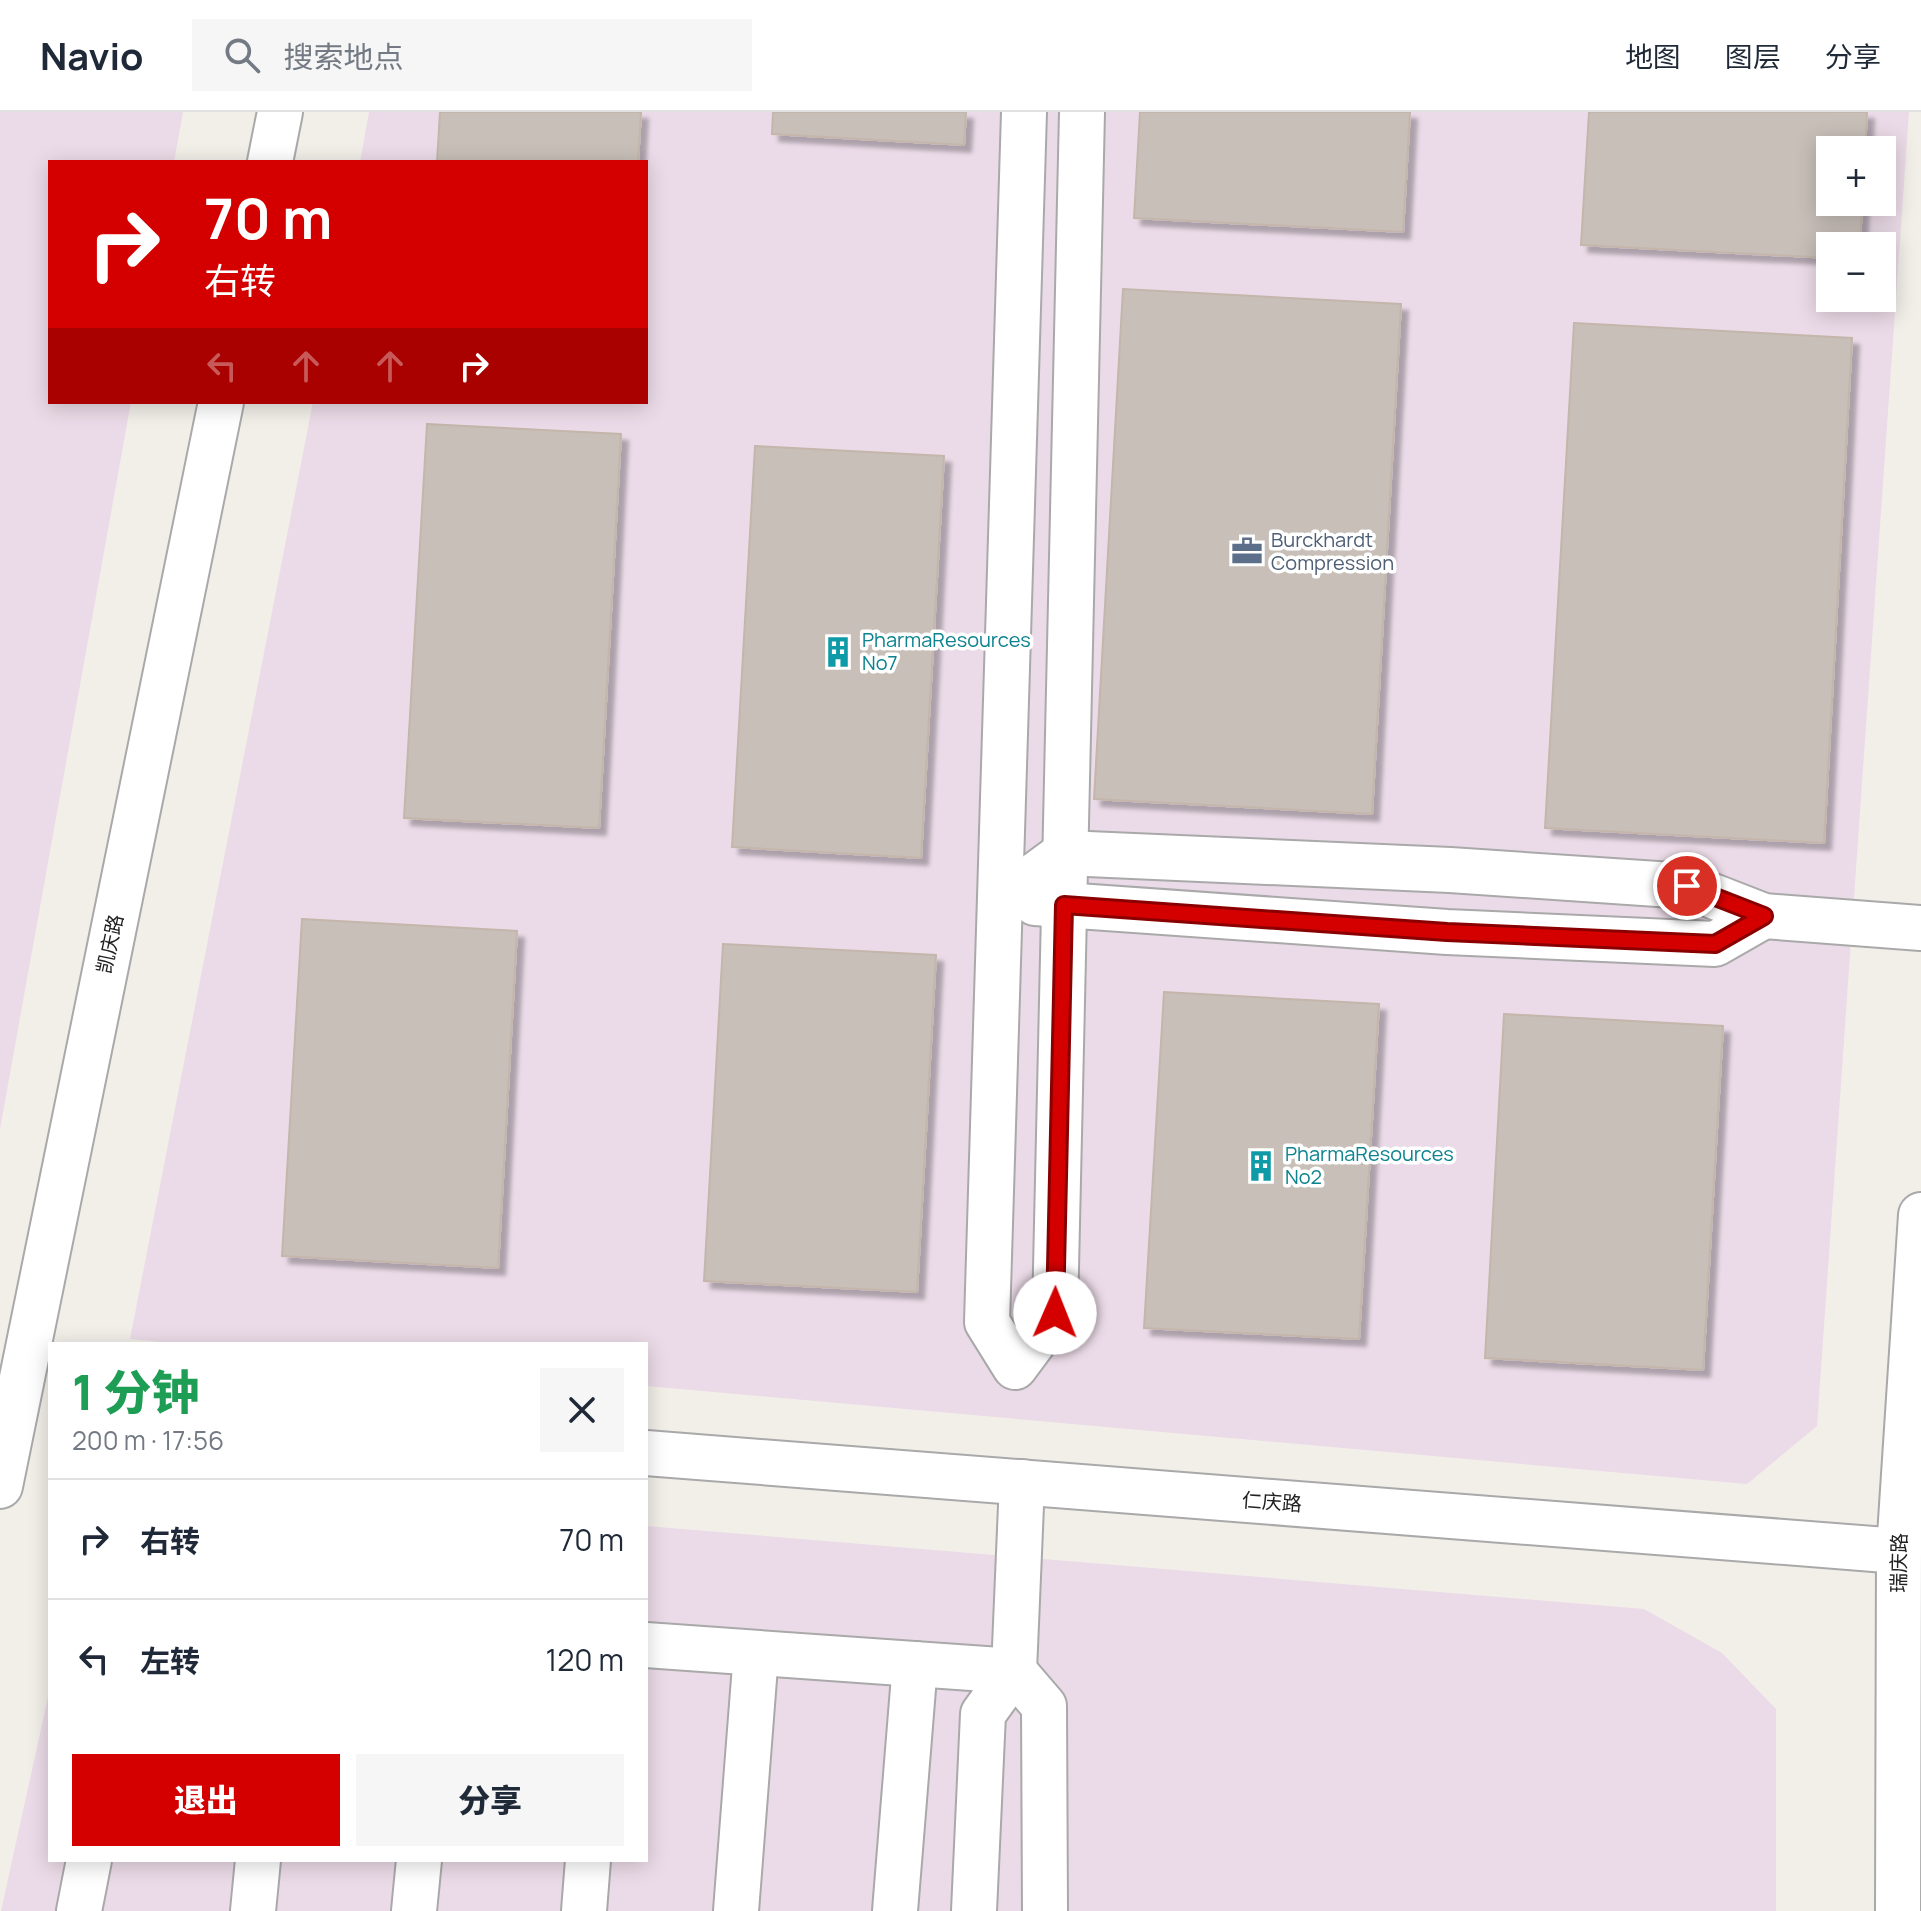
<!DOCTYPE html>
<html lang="zh">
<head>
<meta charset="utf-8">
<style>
  :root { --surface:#fff; --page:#f6f6f7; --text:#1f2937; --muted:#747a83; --line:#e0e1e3; --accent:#d40000 }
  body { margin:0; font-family:Manrope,"Noto Sans SC",sans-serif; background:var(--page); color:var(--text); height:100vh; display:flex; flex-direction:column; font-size:30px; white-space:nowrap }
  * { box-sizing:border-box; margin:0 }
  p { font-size:26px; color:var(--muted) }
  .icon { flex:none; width:44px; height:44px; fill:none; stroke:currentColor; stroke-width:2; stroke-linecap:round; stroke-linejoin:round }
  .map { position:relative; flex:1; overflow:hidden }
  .side { position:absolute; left:48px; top:1230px; width:600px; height:520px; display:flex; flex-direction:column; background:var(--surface); border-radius:0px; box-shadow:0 4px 20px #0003 }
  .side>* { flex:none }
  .guide { position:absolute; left:48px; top:48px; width:600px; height:244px; border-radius:0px; box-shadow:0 4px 20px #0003; background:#d40000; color:#fff; overflow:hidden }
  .controls { position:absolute; left:1816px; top:24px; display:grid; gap:16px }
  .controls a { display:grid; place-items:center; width:80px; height:80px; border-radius:0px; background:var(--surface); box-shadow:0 4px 20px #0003; font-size:40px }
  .pin { position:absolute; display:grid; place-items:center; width:68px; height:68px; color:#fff; margin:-34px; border:4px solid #fff; border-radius:50%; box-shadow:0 2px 8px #0007 }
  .me { position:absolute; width:88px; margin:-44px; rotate:1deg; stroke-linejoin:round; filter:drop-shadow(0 0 6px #0008) }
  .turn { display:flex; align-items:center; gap:28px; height:168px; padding:0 24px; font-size:36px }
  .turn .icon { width:104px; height:104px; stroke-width:2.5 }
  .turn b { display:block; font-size:56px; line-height:68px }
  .lanes { display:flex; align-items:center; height:76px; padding:0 24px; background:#0003; justify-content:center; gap:40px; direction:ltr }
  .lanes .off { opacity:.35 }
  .round { display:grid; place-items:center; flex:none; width:84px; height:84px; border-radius:0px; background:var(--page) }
  .head { display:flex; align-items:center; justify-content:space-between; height:136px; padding:0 24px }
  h1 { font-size:48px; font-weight:800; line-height:60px; color:#1e9e55 }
  .action { display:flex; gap:16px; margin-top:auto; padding:16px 24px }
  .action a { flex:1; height:92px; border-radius:0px; background:var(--accent); color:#fff; font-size:32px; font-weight:800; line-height:92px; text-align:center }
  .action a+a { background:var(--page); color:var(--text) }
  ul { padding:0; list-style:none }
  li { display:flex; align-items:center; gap:24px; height:120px; padding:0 24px; border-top:2px solid var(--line) }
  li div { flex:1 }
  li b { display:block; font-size:30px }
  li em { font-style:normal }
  header { display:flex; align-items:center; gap:48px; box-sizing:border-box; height:112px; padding:0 40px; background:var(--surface); border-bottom:2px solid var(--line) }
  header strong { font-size:38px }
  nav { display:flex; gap:44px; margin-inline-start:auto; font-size:28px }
  .search { width:560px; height:72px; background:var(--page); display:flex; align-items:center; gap:20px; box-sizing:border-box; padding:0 28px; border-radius:0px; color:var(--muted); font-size:30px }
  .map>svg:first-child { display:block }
</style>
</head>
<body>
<header>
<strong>Navio</strong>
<div class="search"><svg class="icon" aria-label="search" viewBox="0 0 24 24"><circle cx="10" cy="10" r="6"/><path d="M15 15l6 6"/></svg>搜索地点</div>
<nav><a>地图</a><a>图层</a><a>分享</a></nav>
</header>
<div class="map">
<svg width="1921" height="1799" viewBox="0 0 1921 1799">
  <defs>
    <filter id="shadow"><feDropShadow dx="7" dy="7" stdDeviation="2" flood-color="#0004"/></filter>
  </defs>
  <rect width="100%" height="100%" fill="#f2efe9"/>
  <g fill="#ebdbe8" fill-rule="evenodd">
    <path d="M 0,0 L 183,0 L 174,50 L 50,50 L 50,290 L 131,290 L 0,1017 Z"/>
    <path d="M 369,0 L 1909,0 L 1817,1314 L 1747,1372 L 646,1274 L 646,1232 L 183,1232 L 130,1227 L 313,290 L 646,290 L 646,50 L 360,50 ZM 1830,38 L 1882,38 L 1882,90 L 1830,90 ZM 1830,134 L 1882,134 L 1882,186 L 1830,186 Z"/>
    <path d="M 646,1414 L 1644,1497 L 1722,1541 L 1776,1597 L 1776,1799 L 1,1799 L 50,1576 L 50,1748 L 646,1748 Z"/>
  </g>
  <g fill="#c7bfb8" stroke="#c4b6ab" stroke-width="2" filter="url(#shadow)">
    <path d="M 440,0 L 641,0 L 638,50 L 437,50 Z"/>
    <path d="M 773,0 L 966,0 L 964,33 L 772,22 Z"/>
    <path d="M 1140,0 L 1410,0 L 1403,120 L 1134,106 Z"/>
    <path d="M 1589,0 L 1867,0 L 1865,38 L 1830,38 L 1830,90 L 1862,90 L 1860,134 L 1830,134 L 1830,146 L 1581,133 Z"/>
    <path d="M 1123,177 L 1401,192 L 1372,702 L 1094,687 Z"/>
    <path d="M 1574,211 L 1852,226 L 1824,731 L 1545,716 Z"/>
    <path d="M 427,312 L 621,322 L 599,716 L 404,706 Z"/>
    <path d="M 755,334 L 944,344 L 921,746 L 732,735 Z"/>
    <path d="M 302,807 L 517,819 L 498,1156 L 282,1144 Z"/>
    <path d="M 723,832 L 936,843 L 917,1180 L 704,1169 Z"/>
    <path d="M 1164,880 L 1379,892 L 1359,1227 L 1144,1216 Z"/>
    <path d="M 1504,902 L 1723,914 L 1703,1258 L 1485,1246 Z"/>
  </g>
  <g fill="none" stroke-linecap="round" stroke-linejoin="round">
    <defs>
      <g id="minor">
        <path d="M 1024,0 L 987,1210 L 1015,1255 L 1055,1201 L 1082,0"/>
        <path d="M 270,50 L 280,0"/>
        <path d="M 1000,789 L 1065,741 L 1450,758 L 1687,774 L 1764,804 L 1921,816"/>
        <path d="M 1035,791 L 1447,820 L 1715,832 L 1764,804"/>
        <path d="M 646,1341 L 1899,1439"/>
        <path d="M 0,1374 L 221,290"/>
        <path d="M 646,1533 L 1014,1559 L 1044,1594 L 1045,1799"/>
        <path d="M 79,1799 L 89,1748"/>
        <path d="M 253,1799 L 258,1748"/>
        <path d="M 414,1799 L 419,1748"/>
        <path d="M 584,1799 L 588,1748"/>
        <path d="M 736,1799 L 756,1541"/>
        <path d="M 895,1799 L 915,1552"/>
        <path d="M 974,1799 L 983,1602 L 1014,1559 L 1022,1370"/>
        <path d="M 1898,1799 L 1899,1439 L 1921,1103"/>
      </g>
    </defs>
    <use href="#minor" stroke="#a9a9a9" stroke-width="48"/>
    <use href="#minor" stroke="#fff" stroke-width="44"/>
  </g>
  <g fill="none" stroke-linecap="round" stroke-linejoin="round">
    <defs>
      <path id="route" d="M 1055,1201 L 1064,793 L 1447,820 L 1715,832 L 1764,804 L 1687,774"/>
    </defs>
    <use href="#route" stroke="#8a0000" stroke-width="20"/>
    <use href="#route" stroke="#d40000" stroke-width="14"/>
  </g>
  <defs>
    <symbol id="office-bare" viewBox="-9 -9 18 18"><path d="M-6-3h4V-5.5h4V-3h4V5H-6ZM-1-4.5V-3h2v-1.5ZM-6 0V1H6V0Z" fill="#5c6f8a" stroke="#fff" stroke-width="2.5" paint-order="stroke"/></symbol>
    <symbol id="building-bare" viewBox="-9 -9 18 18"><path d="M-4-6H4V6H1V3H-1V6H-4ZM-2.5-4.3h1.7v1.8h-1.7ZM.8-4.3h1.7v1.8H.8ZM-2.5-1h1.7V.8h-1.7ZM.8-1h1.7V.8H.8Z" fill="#0f9aa8" stroke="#fff" stroke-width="2.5" paint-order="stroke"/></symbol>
  </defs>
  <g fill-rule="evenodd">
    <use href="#office-bare" x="1225" y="417" width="44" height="44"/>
    <use href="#building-bare" x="816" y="518" width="44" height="44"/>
    <use href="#building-bare" x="1239" y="1032" width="44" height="44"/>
  </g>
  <g text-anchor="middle" stroke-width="7" stroke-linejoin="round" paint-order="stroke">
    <g font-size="20" fill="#4e5e75" stroke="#fff" text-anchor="start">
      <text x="1271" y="435">Burckhardt<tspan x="1271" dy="23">Compression</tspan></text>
    </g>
    <g font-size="20" fill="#0d838f" stroke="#fff" text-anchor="start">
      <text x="862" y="535">PharmaResources<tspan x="862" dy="23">No7</tspan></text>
      <text x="1285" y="1049">PharmaResources<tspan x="1285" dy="23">No2</tspan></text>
    </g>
    <g font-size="20" fill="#222" stroke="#fff">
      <text transform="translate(110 832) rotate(-78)" y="7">凯庆路</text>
      <text transform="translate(1272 1390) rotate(4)" y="7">仁庆路</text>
      <text transform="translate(1899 1451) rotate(-89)" y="7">瑞庆路</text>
    </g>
  </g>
</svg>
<div class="controls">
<a>+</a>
<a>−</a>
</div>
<div class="pin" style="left:1687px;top:774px;background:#d93025"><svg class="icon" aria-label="arrive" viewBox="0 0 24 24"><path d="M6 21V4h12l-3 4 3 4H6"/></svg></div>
<svg class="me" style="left:1055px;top:1201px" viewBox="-20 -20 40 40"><circle r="19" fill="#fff"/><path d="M0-13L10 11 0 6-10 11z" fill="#d40000"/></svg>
<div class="guide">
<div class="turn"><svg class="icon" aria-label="right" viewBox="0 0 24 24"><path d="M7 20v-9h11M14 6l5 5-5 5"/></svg><div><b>70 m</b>右转</div></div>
<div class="lanes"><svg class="icon off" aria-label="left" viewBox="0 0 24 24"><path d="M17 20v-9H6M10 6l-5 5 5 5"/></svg><svg class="icon off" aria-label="ahead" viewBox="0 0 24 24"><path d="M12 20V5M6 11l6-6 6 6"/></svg><svg class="icon off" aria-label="ahead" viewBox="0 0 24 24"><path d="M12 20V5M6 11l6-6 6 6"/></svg><svg class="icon" aria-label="right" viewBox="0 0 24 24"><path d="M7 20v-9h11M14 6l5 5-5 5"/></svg></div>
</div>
<section class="side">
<div class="head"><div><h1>1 分钟</h1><p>200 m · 17:56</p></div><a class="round"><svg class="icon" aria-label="close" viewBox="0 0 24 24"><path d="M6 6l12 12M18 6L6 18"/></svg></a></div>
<ul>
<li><svg class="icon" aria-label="right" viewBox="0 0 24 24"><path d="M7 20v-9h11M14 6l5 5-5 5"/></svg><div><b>右转</b></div><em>70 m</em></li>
<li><svg class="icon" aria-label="left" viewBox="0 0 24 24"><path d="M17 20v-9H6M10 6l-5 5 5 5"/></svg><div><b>左转</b></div><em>120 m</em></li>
</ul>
<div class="action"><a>退出</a><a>分享</a></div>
</section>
</div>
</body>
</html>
